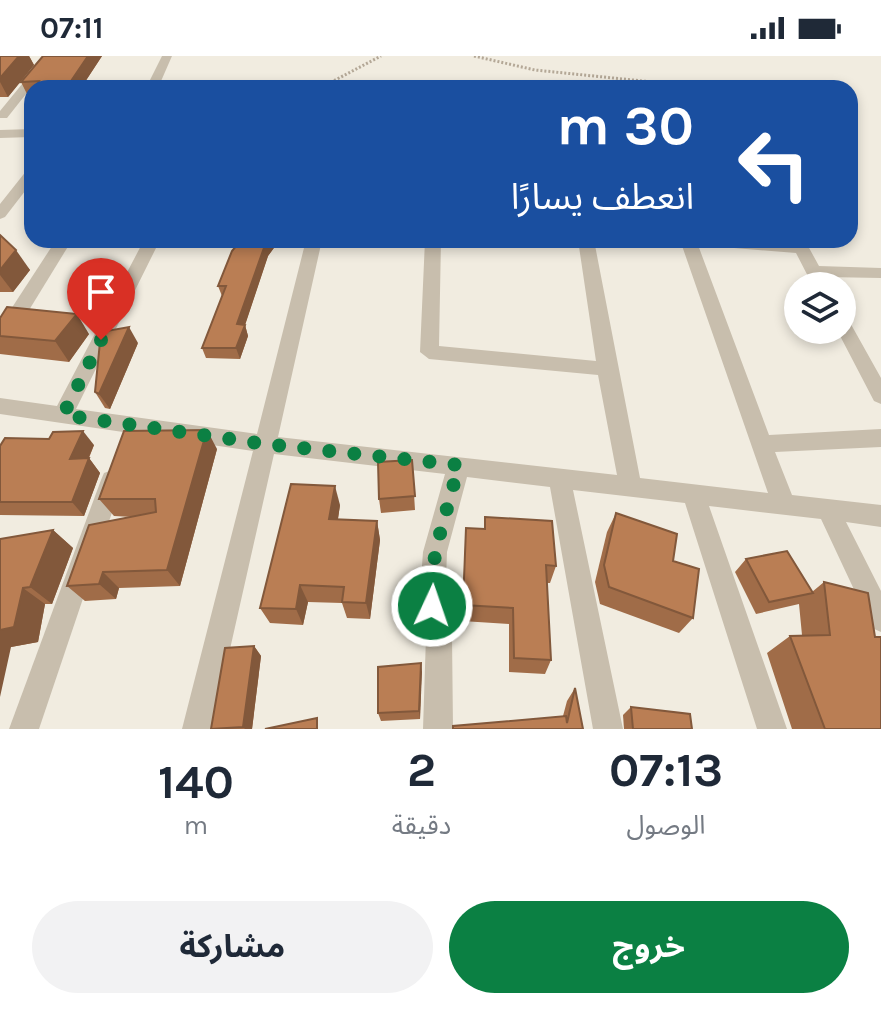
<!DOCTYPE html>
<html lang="ar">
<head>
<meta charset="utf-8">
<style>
  :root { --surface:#fff; --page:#f2f2f3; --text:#1f2937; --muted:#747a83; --accent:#0b8043 }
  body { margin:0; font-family:Karla,"Noto Sans Arabic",sans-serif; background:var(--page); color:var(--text); direction:rtl; height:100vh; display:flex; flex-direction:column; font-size:30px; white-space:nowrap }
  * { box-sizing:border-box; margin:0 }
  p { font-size:26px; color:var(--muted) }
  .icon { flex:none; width:44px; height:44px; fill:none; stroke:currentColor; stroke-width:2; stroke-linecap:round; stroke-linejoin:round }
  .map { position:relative; height:673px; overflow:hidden; direction:ltr }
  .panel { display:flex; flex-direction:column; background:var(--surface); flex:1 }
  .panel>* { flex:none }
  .hud { position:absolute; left:24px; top:24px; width:834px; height:168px; border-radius:24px; box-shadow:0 4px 12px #0003; direction:rtl; background:#1a4fa0; color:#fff; overflow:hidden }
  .fabs { position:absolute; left:784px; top:216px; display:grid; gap:16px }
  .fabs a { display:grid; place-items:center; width:72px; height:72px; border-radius:50%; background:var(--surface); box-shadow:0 4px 12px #0003; font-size:40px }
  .pin { position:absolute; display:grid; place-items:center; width:68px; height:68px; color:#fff; margin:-82px -34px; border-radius:50% 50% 50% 0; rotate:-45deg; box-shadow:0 0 8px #0007 }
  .pin .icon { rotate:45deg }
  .me { position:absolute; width:88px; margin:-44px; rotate:3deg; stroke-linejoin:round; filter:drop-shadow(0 0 6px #0008) }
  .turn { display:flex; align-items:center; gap:28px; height:168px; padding:0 32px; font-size:36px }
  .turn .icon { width:104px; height:104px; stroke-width:2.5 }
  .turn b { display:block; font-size:56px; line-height:68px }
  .eta { display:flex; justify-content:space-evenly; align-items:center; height:136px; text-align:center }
  .eta b { font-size:48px; font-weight:700; line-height:56px }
  .cta { display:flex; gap:16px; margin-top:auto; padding:16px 32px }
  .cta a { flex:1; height:92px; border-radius:48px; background:var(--accent); color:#fff; font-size:32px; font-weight:700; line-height:92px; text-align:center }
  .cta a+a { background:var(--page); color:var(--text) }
  .status { display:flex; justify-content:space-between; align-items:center; height:56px; padding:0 40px; background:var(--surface); direction:ltr }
  .status svg { height:22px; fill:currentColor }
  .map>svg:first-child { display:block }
</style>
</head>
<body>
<div class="status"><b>07:11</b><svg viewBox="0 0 49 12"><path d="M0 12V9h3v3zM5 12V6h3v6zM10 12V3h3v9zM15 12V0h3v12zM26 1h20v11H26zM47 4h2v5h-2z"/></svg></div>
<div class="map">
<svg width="881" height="673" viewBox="0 0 881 673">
  <rect width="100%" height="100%" fill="#f1ece0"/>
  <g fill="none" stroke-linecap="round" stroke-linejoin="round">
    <g stroke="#b4a897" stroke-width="3" stroke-dasharray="2 2" stroke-linecap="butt">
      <path d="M 474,0 L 535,14 L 711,32"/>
      <path d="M 320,32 L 381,0"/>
    </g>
    <g fill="#c8bead" fill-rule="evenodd">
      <path d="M 45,0 L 56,0 L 7,62 L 0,62 L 0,55 Z"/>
      <path d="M 162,0 L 172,0 L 158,32 L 146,32 Z"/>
      <path d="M 32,73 L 32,81 L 0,82 L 0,74 Z"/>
      <path d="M 32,113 L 32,126 L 5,161 L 0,163 L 0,148 L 27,114 Z"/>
      <path d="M 56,184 L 72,184 L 7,290 L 0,292 L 0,270 Z"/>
      <path d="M 144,184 L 160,184 L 76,353 L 257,378 L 306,184 L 322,184 L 278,381 L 617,419 L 598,319 L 429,303 L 420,296 L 425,184 L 441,184 L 439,290 L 596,305 L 578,184 L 594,184 L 640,422 L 768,437 L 680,184 L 753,184 L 802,188 L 808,190 L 819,210 L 881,212 L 881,222 L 825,221 L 831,230 L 813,230 L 796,197 L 698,189 L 769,379 L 881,373 L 881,391 L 775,396 L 792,439 L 881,449 L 881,471 L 846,466 L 881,535 L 881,576 L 872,572 L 821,463 L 709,450 L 787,673 L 757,673 L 685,447 L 573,434 L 623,673 L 593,673 L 550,431 L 467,421 L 447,496 L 445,550 L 452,580 L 453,673 L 423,673 L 426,580 L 419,550 L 423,496 L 445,418 L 274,398 L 212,673 L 182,673 L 253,395 L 0,358 L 0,342 L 57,350 Z"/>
      <path d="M 842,261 L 848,263 L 881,322 L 881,348 L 874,345 L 837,274 L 842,274 Z"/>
      <path d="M 112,414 L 120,417 L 123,424 L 39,673 L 9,673 L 101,424 L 104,417 Z"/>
    </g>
  </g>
  <g fill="#a06c48">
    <path d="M 0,0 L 29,0 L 34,9 L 8,41 L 0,41 Z"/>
    <path d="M 43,0 L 102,0 L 81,32 L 32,32 L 32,40 L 28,40 L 21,26 Z"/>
    <path d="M 0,179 L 30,214 L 13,236 L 0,236 Z"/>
    <path d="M 241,184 L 279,185 L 268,200 L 245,269 L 248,280 L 240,303 L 206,302 L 202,292 L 222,240 L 218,230 Z"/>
    <path d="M 0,262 L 89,278 L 69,306 L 0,298 Z"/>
    <path d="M 138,287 L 110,353 L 105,352 L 95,336 Z"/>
    <path d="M 94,389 L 89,402 L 100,417 L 84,460 L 0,459 L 0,390 Z"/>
    <path d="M 217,393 L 180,530 L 119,532 L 116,543 L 85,545 L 67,530 L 133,461 L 114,460 L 99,443 Z"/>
    <path d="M 412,404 L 415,454 L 381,457 L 379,443 Z"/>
    <path d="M 340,449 L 338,463 L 377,465 L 380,484 L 370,563 L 347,562 L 342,547 L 308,546 L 303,569 L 270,567 L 260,552 Z"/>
    <path d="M 616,457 L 673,505 L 693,562 L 679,577 L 600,548 L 595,526 L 607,476 Z"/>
    <path d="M 485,461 L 556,510 L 550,527 L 547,527 L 551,604 L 545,618 L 509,616 L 509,568 L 462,565 L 465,490 L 484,473 Z"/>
    <path d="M 53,474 L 73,492 L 52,548 L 45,548 L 38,586 L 11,591 L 0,483 Z"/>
    <path d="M 746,503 L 812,536 L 824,526 L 881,673 L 792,673 L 767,597 L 790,580 L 802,579 L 799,548 L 756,558 L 735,516 Z"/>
    <path d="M 254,590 L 261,600 L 252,673 L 211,673 Z"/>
    <path d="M 421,607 L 420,663 L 381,665 L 378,657 Z"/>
    <path d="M 575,632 L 583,673 L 453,673 L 563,660 L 567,645 Z"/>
    <path d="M 631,651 L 692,673 L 624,673 L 623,659 Z"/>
  </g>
  <g fill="#82583b">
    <path d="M 19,0 L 29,0 L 34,9 L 8,41 L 0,26 L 0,22 Z"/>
    <path d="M 88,0 L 102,0 L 81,32 L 71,32 L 69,28 Z"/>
    <path d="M 269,184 L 279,185 L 268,200 L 245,269 L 248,280 L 240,303 L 236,292 L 237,268 L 265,189 Z"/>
    <path d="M 16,194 L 30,214 L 13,236 L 0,219 L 0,214 Z"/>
    <path d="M 77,258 L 89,278 L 69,306 L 55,285 Z"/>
    <path d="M 129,271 L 138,287 L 110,353 L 99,338 Z"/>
    <path d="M 207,374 L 217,393 L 180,530 L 167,514 Z"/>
    <path d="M 83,375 L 94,389 L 82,417 L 70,403 Z"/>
    <path d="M 89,402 L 100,417 L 84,460 L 72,446 Z"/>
    <path d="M 335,430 L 340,449 L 335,482 L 329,463 Z"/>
    <path d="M 377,465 L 380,484 L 370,563 L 366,547 Z"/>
    <path d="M 53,474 L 73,492 L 52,548 L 30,531 Z"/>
    <path d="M 103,516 L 119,532 L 116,543 L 99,528 Z"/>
    <path d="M 300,529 L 308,546 L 303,569 L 296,553 Z"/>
    <path d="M 23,532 L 45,548 L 38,586 L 11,591 L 0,641 L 0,574 Z"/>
    <path d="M 254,590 L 261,600 L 252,673 L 245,673 L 243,671 Z"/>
    <path d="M 421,607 L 422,616 L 420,663 L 419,655 Z"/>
  </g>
  <g fill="#ba7e54" stroke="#82583b" stroke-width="2">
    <path d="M 0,0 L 19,0 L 0,22 Z"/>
    <path d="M 43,0 L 88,0 L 69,28 L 36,30 L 39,25 L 21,26 Z"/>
    <path d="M 0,179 L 16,194 L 0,214 Z"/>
    <path d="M 241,184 L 269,184 L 265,189 L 237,268 L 245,269 L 236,292 L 202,292 L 226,230 L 218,230 L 232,195 Z"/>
    <path d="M 7,251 L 77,258 L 55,285 L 0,280 L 0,262 Z"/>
    <path d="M 129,271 L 99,338 L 95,336 L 101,276 Z"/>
    <path d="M 207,374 L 167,514 L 103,516 L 99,528 L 67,530 L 89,469 L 156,456 L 155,443 L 99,443 L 124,375 Z"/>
    <path d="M 83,375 L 70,403 L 89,402 L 72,446 L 0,446 L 0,390 L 5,382 L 49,383 L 53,376 Z"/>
    <path d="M 412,404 L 415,440 L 379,443 L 378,406 Z"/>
    <path d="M 291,428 L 335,430 L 329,463 L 377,465 L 366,547 L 342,546 L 344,531 L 300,529 L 296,553 L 260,552 Z"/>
    <path d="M 616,457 L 677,478 L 673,505 L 699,513 L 693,562 L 609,531 L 604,509 Z"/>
    <path d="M 485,461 L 552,465 L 556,510 L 546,509 L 551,604 L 514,602 L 513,552 L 463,549 L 466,472 L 485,473 Z"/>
    <path d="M 53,474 L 30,531 L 23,532 L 14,571 L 0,574 L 0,483 Z"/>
    <path d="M 787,495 L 813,537 L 769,546 L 746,503 Z"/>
    <path d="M 824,526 L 868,537 L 875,581 L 881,581 L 881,673 L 825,673 L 790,580 L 830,579 Z"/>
    <path d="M 254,590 L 243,671 L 211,673 L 225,592 Z"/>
    <path d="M 421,607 L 419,655 L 378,657 L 378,611 Z"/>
    <path d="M 575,632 L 583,673 L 453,673 L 453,670 L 566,660 L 567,667 Z"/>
    <path d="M 631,651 L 690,658 L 692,673 L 633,673 Z"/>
    <path d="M 317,662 L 317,673 L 265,673 Z"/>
  </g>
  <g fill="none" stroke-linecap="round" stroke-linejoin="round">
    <path stroke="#0b8043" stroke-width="14" stroke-dasharray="0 25.2" d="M 101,284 L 63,359 L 265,388 L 459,409 L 435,496 L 432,550"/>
  </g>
</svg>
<div class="fabs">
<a><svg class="icon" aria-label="layers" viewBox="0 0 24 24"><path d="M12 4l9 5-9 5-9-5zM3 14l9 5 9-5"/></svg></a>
</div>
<div class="pin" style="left:101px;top:284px;background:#d93025"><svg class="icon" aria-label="arrive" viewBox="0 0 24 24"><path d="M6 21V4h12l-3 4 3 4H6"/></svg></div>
<svg class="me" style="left:432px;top:550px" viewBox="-20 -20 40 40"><circle r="17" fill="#0b8043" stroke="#fff" stroke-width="3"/><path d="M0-11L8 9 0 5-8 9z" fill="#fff"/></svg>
<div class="hud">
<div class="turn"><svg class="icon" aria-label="left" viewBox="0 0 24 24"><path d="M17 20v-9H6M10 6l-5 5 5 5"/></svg><div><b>30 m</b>انعطف يسارًا</div></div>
</div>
</div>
<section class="panel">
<div class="eta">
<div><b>07:13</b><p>الوصول</p></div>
<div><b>2</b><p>دقيقة</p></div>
<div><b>140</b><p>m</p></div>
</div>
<div class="cta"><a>خروج</a><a>مشاركة</a></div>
</section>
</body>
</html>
